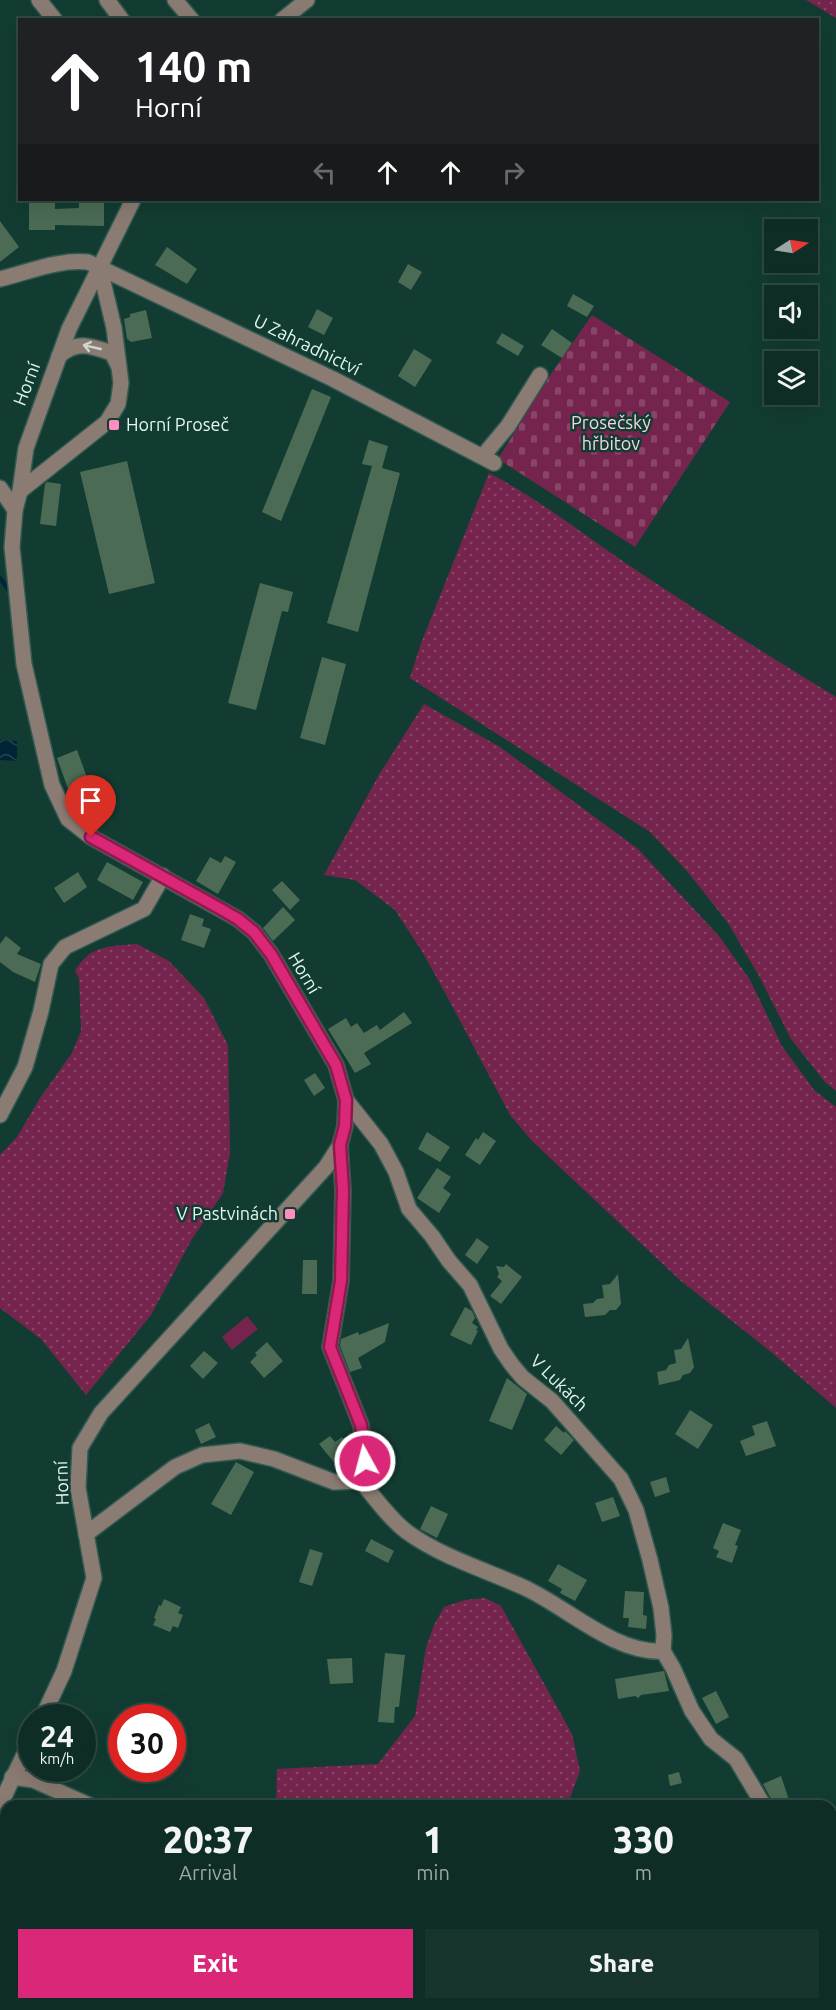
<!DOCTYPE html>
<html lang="en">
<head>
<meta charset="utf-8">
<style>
  :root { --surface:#0e2d26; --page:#17352e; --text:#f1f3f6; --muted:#9ba8a7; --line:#2e4943; --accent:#db2777 }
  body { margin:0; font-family:Ubuntu,sans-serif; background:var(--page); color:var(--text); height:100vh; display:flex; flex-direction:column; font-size:22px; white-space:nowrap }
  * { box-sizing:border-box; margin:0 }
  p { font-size:20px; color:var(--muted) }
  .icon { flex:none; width:33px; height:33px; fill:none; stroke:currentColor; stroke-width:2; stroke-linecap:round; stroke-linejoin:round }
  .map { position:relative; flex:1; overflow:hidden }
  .panel { position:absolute; left:0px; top:1800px; width:837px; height:210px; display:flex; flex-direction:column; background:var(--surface); border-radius:18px 18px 0 0; box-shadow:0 6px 24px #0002,0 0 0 2px var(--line) }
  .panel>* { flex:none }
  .guide { position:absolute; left:18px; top:18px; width:801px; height:183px; border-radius:0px; box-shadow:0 6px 24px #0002,0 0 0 2px var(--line); background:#202124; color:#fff; overflow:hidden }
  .needle { width:39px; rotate:78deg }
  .tools { position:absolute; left:764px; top:219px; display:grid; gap:12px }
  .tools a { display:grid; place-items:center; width:54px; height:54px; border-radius:0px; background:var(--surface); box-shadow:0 6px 24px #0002,0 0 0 2px var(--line); font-size:30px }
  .speed { position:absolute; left:18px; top:1704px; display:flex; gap:12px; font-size:30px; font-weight:700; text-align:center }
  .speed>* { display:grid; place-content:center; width:78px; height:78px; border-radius:50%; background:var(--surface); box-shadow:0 6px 24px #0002,0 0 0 2px var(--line); line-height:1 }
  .speed small { font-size:15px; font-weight:400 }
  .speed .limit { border:9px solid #d22; background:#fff; color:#111 }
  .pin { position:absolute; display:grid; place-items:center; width:51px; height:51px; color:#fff; margin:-62px -26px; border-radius:50% 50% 50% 0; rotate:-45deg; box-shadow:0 0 6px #0007 }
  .pin .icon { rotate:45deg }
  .me { position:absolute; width:66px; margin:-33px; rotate:353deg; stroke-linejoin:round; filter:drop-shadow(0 0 4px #0008) }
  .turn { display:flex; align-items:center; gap:21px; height:126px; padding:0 18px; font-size:27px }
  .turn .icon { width:78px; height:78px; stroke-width:2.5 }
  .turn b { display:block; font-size:42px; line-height:51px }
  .lanes { display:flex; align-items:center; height:57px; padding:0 18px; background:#0003; justify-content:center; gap:30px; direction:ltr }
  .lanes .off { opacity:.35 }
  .eta { display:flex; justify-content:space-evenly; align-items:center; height:102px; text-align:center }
  .eta b { font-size:36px; font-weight:800; line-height:42px }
  .action { display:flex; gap:12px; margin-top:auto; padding:12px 18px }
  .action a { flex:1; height:69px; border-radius:0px; background:var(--accent); color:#fff; font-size:24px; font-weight:800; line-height:69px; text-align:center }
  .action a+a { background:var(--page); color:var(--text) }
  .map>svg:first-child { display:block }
</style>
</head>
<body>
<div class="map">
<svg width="836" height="2010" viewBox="0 0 836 2010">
  <defs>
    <pattern id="grass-dots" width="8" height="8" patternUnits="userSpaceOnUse" patternTransform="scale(1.5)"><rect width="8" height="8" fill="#75254d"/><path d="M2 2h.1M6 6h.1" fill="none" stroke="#884567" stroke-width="1.8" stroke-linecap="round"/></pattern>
    <pattern id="cemetery-stones" width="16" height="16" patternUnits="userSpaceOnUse" patternTransform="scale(1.5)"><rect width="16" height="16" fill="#75254d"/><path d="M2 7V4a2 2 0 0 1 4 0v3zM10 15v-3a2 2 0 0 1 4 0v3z" fill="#884567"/></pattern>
    <pattern id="water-waves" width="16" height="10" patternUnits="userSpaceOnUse" patternTransform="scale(1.5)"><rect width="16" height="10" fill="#002536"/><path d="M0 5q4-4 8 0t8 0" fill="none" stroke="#254553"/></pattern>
  </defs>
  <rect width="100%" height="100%" fill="#123c32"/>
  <g fill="url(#grass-dots)">
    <path d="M 806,0 L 836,0 L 836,18 Z"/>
    <path d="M 489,473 C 539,499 581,533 627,564 C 695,610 766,654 836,697 L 836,1091 L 825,1082 L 791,1039 L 759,976 L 728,923 L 687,871 L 650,832 L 410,678 L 420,646 Z"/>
    <path d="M 424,704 L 500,747 L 638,849 L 719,936 L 750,980 L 782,1046 L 814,1090 L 836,1107 L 836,1408 L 770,1351 L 681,1281 L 532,1141 L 510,1115 L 449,1000 L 423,953 L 395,910 L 355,880 L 324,875 L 380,773 Z"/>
    <path d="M 137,944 L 169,961 L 204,998 L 228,1045 L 230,1153 L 223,1193 L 192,1239 L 151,1315 L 86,1395 L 41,1339 L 0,1308 L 0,1155 L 17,1137 L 40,1098 L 72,1053 L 81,1031 L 79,978 L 75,971 C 90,945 110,946 137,944 Z"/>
    <path d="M 485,1598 L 501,1606 L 572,1734 L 580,1771 L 567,1806 L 276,1806 L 277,1769 L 378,1764 L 415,1716 L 426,1648 L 434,1625 L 444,1607 L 465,1600 Z"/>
    <path d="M 836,1873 L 836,2010 L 802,2010 L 803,2004 L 831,2004 L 831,1885 Z"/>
    <rect x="283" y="2004" width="69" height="6"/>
    <path d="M 366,2004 L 577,2004 L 591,2010 L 365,2010 Z"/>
  </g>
  <path fill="url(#cemetery-stones)" d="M 592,315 L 730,402 L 635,547 L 498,459 L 549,377 Z"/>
  <path fill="#75254d" d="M 247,1316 L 258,1329 L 232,1350 L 222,1337 Z"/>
  <path fill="url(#water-waves)" d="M 0,740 L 17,741 L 17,761 L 0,760 Z"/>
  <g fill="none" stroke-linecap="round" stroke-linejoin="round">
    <path stroke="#002536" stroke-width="4.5" d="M 0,578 L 12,594"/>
  </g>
  <g fill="#4c6b55">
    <path d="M 29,200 L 55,200 L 55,209 L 79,208 L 79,200 L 104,200 L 104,226 L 55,225 L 55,230 L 29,230 Z"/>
    <path d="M 0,221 L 19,247 L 0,262 Z"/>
    <path d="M 167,247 L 197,269 L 187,284 L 155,265 Z"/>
    <path d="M 408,264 L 422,272 L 411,290 L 398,282 Z"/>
    <path d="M 573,294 L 594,306 L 587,317 L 567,306 Z"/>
    <path d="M 317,309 L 333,318 L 324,335 L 308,327 Z"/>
    <path d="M 146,310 L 152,338 L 131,342 L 127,339 L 124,319 L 130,317 L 130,314 Z"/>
    <path d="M 552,329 L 572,343 L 562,358 L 541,345 Z"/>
    <path d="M 502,333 L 524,346 L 518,356 L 496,343 Z"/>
    <path d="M 414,349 L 432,360 L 415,387 L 398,376 Z"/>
    <path d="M 312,389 L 331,397 L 281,521 L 262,512 Z"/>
    <path d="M 369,440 L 388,446 L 382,468 L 400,473 L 358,632 L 327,623 L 372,466 L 362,464 Z"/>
    <path d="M 127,461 L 155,583 L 109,594 L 80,472 Z"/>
    <path d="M 47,482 L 61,484 L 56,526 L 40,524 L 45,484 Z"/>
    <path d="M 260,583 L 293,592 L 288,612 L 282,611 L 256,710 L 228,703 Z"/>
    <path d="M 322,657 L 346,664 L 325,745 L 300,738 Z"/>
    <path d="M 77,750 L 89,783 L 84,785 L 88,795 L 72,800 L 57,758 Z"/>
    <path d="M 225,856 L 236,862 L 218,894 L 196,881 L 210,857 L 221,863 Z"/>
    <path d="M 107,862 L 143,882 L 133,900 L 97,880 Z"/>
    <path d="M 78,872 L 87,887 L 64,903 L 54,888 Z"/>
    <path d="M 282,881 L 300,900 L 290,910 L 272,890 Z"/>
    <path d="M 283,907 L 295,920 L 273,941 L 263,928 Z"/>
    <path d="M 190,914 L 204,919 L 202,926 L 211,929 L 204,948 L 181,940 Z"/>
    <path d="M 6,936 L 21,948 L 17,954 L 41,964 L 35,982 L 13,972 L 0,962 L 0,944 Z"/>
    <path d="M 404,1012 L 412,1023 L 364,1053 L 371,1064 L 355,1073 L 328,1029 L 346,1018 L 351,1027 L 357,1023 L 364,1033 L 377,1025 L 380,1030 Z"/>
    <path d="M 315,1073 L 325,1088 L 314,1096 L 304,1080 Z"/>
    <path d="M 427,1132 L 450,1147 L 440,1162 L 418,1149 Z"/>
    <path d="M 483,1132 L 496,1141 L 480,1165 L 465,1155 L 476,1138 L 478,1140 Z"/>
    <path d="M 437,1168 L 451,1177 L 443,1188 L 451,1194 L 439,1213 L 417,1198 Z"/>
    <path d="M 477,1238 L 489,1247 L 477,1264 L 465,1255 Z"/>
    <path d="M 303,1260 L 317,1260 L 317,1294 L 302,1294 Z"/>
    <path d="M 506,1264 L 522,1277 L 501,1304 L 490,1296 L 502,1281 L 497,1277 L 499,1274 L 496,1266 L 504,1267 Z"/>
    <path d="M 618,1274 L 621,1304 L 616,1310 L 610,1310 L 605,1315 L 585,1317 L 583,1304 L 593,1303 L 597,1299 L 604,1298 L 602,1285 L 610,1284 Z"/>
    <path d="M 465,1307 L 472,1311 L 475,1318 L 472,1323 L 478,1327 L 476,1330 L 478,1331 L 471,1345 L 450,1335 Z"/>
    <path d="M 389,1323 L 385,1342 L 358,1358 L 362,1368 L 350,1372 L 340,1346 L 341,1339 L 358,1332 L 359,1335 Z"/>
    <path d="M 688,1338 L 694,1367 L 690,1373 L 683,1375 L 680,1380 L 659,1385 L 657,1372 L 666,1370 L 669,1365 L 676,1363 L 674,1350 L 681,1349 Z"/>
    <path d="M 267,1342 L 283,1361 L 264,1378 L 250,1362 L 257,1355 L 255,1353 Z"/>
    <path d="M 204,1351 L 218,1363 L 203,1379 L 190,1366 Z"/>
    <path d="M 507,1378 L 527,1394 L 512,1430 L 489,1421 Z"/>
    <path d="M 690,1410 L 713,1425 L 698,1449 L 675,1434 Z"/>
    <path d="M 767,1421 L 776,1446 L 746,1456 L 740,1441 L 755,1435 L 752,1426 Z"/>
    <path d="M 209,1423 L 216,1437 L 201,1444 L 195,1430 Z"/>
    <path d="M 556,1426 L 564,1433 L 565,1431 L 574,1440 L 561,1455 L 544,1440 Z"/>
    <path d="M 330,1436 L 335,1442 L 342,1437 L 354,1452 L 354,1454 L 348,1458 L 353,1463 L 342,1472 L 319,1444 Z"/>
    <path d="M 236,1462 L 254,1472 L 231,1515 L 211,1504 Z"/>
    <path d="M 666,1477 L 670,1492 L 655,1497 L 650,1482 Z"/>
    <path d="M 613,1497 L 620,1516 L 602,1522 L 595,1503 Z"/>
    <path d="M 431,1506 L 448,1514 L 437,1538 L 420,1529 Z"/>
    <path d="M 723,1523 L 741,1530 L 735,1545 L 738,1546 L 732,1563 L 716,1557 L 719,1551 L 713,1548 Z"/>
    <path d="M 371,1539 L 394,1551 L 388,1563 L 365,1551 Z"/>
    <path d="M 310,1549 L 323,1553 L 312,1586 L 299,1582 Z"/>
    <path d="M 558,1564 L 587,1580 L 575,1601 L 560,1593 L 562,1589 L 548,1581 Z"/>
    <path d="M 625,1591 L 644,1592 L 643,1615 L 647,1616 L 646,1629 L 628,1627 L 629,1618 L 623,1618 Z"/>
    <path d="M 164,1599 L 181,1607 L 178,1613 L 183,1615 L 178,1628 L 173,1626 L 170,1632 L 153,1625 L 156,1619 L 154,1618 L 159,1605 L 161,1606 Z"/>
    <path d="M 385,1653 L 405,1655 L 399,1707 L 395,1707 L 394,1723 L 378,1722 Z"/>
    <path d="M 352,1658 L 353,1683 L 330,1684 L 327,1659 Z"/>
    <path d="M 664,1671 L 669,1691 L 641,1695 L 638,1698 L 635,1696 L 618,1699 L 615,1679 Z"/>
    <path d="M 716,1691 L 729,1717 L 716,1724 L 702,1698 Z"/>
    <path d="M 679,1772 L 682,1783 L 670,1786 L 668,1775 Z"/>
    <path d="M 781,1776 L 789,1800 L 775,1806 L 763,1784 Z"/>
  </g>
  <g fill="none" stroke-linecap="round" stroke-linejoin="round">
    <defs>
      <g id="minor">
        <path d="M 39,0 L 55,20"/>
        <path d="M 107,0 L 122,20"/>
        <path d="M 175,0 L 192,20"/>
        <path d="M 282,20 L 307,0"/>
        <path d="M 0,279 C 29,272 58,259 88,262 L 333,379 L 494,463"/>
        <path d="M 59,356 C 77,340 91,346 112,353 L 118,365"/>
        <path d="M 483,456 L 508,426 L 540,375"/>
        <path d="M 0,488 L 15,510"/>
        <path d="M 20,491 L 107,422 L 118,404 L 121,383 L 114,328 L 100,269"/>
        <path d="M 346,1100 L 381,1144 L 396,1172 L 409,1209 L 432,1236 L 449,1261 L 470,1285 L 501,1349 L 512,1365 L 523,1378 L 552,1401 L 621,1479 L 636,1510 L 650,1560 L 661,1608 L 664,1635 L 663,1651 L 673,1668 L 692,1711 L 711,1739 L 736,1759 L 764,1806"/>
        <path d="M 0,1115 L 25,1067 L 41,1011 L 51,964 L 65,947 L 144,909 L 163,876"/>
        <path d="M 340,1145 L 343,1190 L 341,1281 L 330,1347 L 361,1425 L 365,1461 L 361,1481"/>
        <path d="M 86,1534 L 175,1467 L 202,1455 L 240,1451 L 274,1459 L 334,1482 L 361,1481 C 375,1498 389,1518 407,1532 C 442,1557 483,1569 523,1587 C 566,1606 614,1654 663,1651"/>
        <path d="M 42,1718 L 64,1671 L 94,1578 L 78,1488 L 80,1448 L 101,1413 L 326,1167 L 340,1145 L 345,1126 L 346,1100 L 336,1065 L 271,954 L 254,932 L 238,919 L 91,837 L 68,819 L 52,785 L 24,664 L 12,547 L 15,510 L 20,491 L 26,448 L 69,329 L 133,200"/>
        <path d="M 12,1777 L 33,1780 L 91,1806"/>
        <path d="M 0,1805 L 32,1738"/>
        <path d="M 80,2004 L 80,2010"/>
        <path d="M 171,2004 L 171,2010"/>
        <path d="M 258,2004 L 259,2010"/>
      </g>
    </defs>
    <use href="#minor" stroke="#335a50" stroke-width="18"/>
    <use href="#minor" stroke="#8b7c73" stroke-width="15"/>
  </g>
  <defs><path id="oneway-shaft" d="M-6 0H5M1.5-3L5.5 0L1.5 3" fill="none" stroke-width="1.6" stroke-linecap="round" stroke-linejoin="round" transform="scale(1.5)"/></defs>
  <use stroke="#cbd8cf" href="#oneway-shaft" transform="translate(92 347) rotate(-167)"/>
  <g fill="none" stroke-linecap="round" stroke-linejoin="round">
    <defs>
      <path id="route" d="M 91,837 L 219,908 L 238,919 L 254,932 L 271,954 L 336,1065 L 346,1100 L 345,1126 L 340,1145 L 343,1190 L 341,1281 L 330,1347 L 361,1425 L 365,1461"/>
    </defs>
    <use href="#route" stroke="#8e194d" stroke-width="15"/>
    <use href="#route" stroke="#db2777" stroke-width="10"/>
  </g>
  <g fill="#fd8ebf" stroke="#123c32" stroke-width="2">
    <rect x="108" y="419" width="12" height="12" rx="3"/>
    <rect x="284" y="1208" width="12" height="12" rx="3"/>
  </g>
  <g text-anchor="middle" stroke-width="5" stroke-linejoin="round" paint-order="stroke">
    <g font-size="18" fill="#e0f6ee" stroke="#123c32">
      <text transform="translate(307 345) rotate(26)" y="6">U Zahradnictví</text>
      <text transform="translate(27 384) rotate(-69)" y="6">Horní</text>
      <text transform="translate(304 973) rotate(59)" y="6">Horní</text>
      <text transform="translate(559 1383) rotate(44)" y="6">V Lukách</text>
      <text transform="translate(62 1483) rotate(-92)" y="6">Horní</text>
    </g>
    <g font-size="18" fill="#f1d6e0" stroke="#123c32">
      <text x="611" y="429">Prosečský<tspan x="611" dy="21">hřbitov</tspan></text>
    </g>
    <g font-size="18" fill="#e0f6ee" stroke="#123c32" text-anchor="start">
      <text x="126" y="431">Horní Proseč</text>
      <text x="278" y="1220" text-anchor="end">V Pastvinách</text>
    </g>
  </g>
</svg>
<div class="tools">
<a><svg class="needle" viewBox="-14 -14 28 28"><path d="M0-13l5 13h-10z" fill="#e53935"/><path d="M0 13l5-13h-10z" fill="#9ba8a7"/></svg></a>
<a><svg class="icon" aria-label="sound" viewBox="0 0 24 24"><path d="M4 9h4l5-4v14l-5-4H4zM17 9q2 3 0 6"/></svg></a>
<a><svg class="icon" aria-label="layers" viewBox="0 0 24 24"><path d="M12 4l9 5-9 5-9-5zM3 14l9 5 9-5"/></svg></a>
</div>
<div class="speed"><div>24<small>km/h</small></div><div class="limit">30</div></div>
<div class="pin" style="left:91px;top:837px;background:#d93025"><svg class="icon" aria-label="arrive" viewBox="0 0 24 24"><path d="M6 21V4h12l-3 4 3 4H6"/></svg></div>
<svg class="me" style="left:365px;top:1461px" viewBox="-20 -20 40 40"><circle r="17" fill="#db2777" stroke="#fff" stroke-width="3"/><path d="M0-11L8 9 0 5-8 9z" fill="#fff"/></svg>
<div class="guide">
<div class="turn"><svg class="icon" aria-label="ahead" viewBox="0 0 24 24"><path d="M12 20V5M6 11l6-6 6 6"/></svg><div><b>140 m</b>Horní</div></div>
<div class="lanes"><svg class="icon off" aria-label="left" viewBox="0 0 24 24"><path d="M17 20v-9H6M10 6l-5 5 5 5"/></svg><svg class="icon" aria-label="ahead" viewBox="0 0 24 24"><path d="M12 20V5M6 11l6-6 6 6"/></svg><svg class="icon" aria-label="ahead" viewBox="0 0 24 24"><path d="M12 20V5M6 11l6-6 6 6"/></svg><svg class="icon off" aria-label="right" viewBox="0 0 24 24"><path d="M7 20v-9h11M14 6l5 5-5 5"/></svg></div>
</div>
<section class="panel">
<div class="eta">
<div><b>20:37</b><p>Arrival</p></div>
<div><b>1</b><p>min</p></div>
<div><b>330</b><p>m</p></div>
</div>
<div class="action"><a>Exit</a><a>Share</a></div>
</section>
</div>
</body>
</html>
